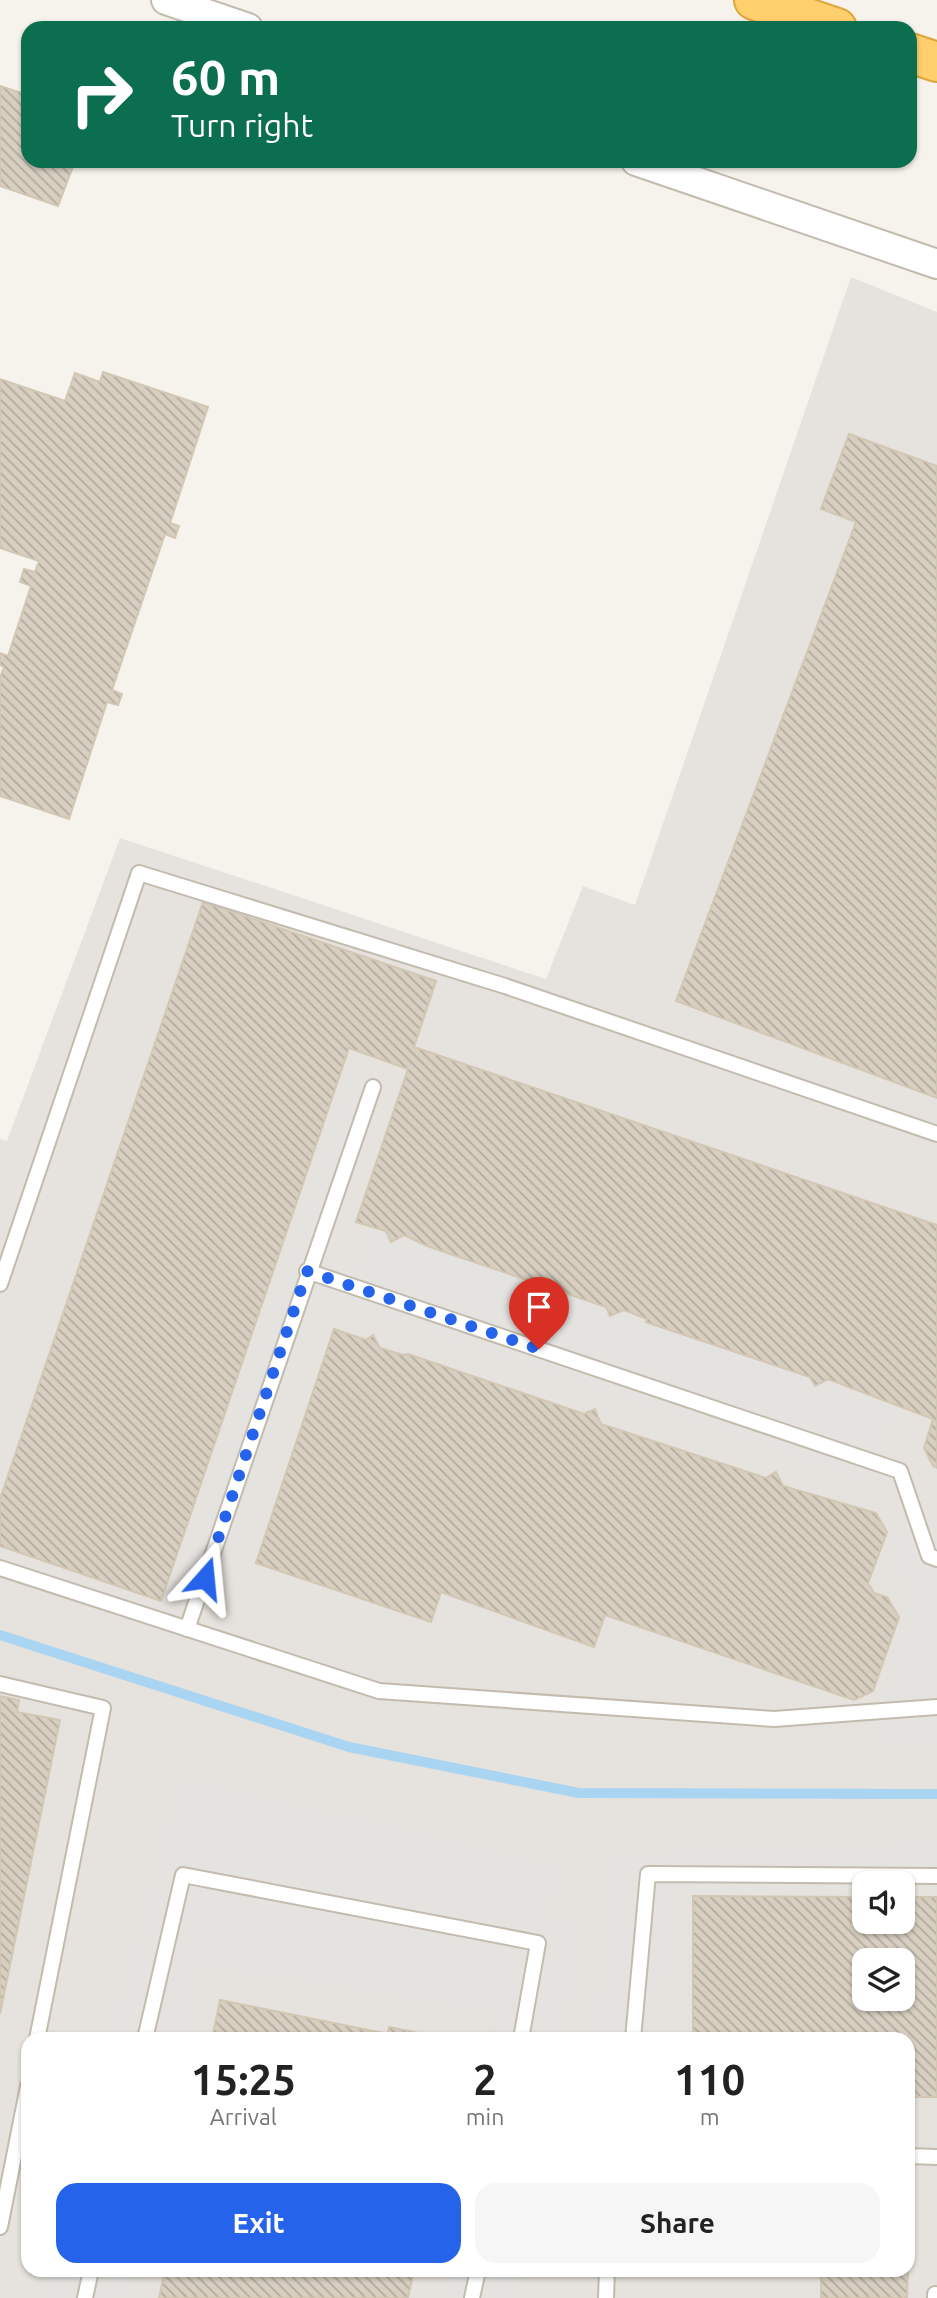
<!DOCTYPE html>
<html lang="en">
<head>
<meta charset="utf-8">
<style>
  :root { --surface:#fff; --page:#f6f6f6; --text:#222; --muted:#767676; --accent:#2563eb }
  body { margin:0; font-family:Ubuntu,sans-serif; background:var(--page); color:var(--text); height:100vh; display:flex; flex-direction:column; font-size:26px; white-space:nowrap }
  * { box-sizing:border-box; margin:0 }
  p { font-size:23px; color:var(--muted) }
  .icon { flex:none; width:38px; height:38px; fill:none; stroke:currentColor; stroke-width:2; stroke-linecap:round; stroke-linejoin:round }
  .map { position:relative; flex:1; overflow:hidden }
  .drawer { position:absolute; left:21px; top:2032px; width:894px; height:245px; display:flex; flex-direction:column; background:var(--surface); border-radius:21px; box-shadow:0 2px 5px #0004 }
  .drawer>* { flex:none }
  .top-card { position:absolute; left:21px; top:21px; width:896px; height:147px; border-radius:21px; box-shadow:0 2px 5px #0004; background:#0b6e4f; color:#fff; overflow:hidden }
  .tools { position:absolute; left:852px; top:1871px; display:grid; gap:14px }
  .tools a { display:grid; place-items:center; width:63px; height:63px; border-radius:14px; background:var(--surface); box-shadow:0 2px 5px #0004; font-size:35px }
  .pin { position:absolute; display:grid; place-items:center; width:60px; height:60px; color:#fff; margin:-72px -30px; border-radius:50% 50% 50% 0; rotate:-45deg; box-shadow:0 0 7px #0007 }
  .pin .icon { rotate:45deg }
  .me { position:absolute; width:77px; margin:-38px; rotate:18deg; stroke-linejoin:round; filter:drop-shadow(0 0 5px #0008) }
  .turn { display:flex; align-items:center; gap:24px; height:147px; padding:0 35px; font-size:32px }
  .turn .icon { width:91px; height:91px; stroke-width:2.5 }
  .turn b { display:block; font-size:49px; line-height:60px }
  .eta { display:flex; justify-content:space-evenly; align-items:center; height:119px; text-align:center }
  .eta b { font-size:42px; font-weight:700; line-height:49px }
  .action { display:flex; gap:14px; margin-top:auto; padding:14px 35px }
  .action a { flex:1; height:80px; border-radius:21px; background:var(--accent); color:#fff; font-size:28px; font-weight:700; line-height:80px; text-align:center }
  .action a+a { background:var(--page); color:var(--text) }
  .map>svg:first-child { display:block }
</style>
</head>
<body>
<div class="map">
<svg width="937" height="2298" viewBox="0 0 937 2298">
  <defs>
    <pattern id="building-back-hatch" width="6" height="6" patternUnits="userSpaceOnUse" patternTransform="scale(1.75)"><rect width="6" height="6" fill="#d8cfc1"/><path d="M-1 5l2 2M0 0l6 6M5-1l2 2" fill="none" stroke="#b1aa9e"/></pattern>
  </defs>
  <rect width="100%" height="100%" fill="#f6f3ec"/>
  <path fill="#e6e2dd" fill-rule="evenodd" d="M 851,277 L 937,312 L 937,2298 L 0,2298 L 0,1139 L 7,1141 L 120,838 L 546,979 L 583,886 L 635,905 ZM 864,1883 L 903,1883 L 903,1922 L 864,1922 ZM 864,1960 L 903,1960 L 903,1998 L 864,1998 ZM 28,2039 L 908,2039 L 908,2270 L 28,2270 Z"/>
  <g fill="#e5e3e0">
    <path d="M 350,1072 L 385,1083 L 214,1607 L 178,1595 Z"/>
    <path d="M 369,1227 L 898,1408 L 872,1484 L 343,1304 Z"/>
    <path d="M 908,1504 L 937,1516 L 937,1743 L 870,1743 L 912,1585 L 885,1569 Z"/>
    <path d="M 178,1776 L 565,1865 L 550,1917 L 587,1923 L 565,2039 L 490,2039 L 494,2012 L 205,1968 L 187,2039 L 106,2039 Z"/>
    <path d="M 937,1840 L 937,1886 L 864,1883 L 864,1888 L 675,1893 L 665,2039 L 591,2039 L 612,1852 Z"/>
    <path d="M 43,2270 L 132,2270 L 125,2298 L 36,2298 Z"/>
    <path d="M 452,2270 L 520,2270 L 514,2298 L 447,2298 Z"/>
  </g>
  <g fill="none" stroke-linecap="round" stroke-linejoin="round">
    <path stroke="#a9d4f2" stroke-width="10" d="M 0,1635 L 349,1747 L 579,1793 L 937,1794"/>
  </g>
  <g fill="url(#building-back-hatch)" stroke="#d3c7b4" stroke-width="2" fill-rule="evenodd">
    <path d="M 0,86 L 28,95 L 28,161 L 75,161 L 58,206 L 0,186 Z"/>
    <path d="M 103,372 L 208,407 L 170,523 L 179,526 L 175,538 L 165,534 L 112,690 L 122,694 L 118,705 L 107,702 L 69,819 L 0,796 L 0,678 L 4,667 L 0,665 L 0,653 L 8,656 L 31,586 L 20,582 L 24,569 L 35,572 L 39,561 L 0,548 L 0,379 L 65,401 L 75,373 L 100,382 Z"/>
    <path d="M 849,434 L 937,466 L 937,1098 L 676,1001 L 856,522 L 821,509 Z"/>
    <path d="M 203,902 L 436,981 L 414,1047 L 937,1225 L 937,1468 L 933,1466 L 924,1448 L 933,1419 L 828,1379 L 815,1386 L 810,1377 L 646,1322 L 647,1319 L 624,1310 L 610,1316 L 606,1307 L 427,1246 L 404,1235 L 391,1242 L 386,1231 L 356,1222 L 408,1069 L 349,1048 L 161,1601 L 0,1546 L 0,1499 Z"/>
    <path d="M 334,1329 L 366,1340 L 373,1335 L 380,1348 L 403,1355 L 408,1354 L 584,1414 L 595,1409 L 601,1424 L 766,1478 L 776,1472 L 783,1486 L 876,1513 L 887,1532 L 868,1583 L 874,1593 L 887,1597 L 899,1617 L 873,1691 L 854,1700 L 605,1615 L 594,1647 L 441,1592 L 431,1622 L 256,1563 Z"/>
    <path d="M 0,1696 L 19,1700 L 17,1712 L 60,1720 L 0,2014 Z"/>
    <path d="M 693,1896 L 864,1897 L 864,1922 L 903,1922 L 903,1897 L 937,1897 L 937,2097 L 908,2097 L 908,2039 L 693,2039 ZM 864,1960 L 903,1960 L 903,1998 L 864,1998 Z"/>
    <path d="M 220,2000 L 388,2034 L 389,2027 L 438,2037 L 212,2039 Z"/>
    <path d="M 165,2270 L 414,2270 L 408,2298 L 159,2298 Z"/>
    <path d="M 880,2270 L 908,2270 L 907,2298 L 821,2298 L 821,2276 L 880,2276 Z"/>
  </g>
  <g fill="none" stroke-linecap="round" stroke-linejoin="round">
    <defs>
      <g id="lane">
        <path d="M 307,1271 L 900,1471 L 929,1556 L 937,1559"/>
        <path d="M 0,1284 L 139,873 L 505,986 L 937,1134"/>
        <path d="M 0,1568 L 379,1691 L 774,1719 L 937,1707"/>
        <path d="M 187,1629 L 373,1087"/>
        <path d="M 0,1684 L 103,1708 L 37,2039"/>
        <path d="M 145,2039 L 183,1875 L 538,1943 L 521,2039"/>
        <path d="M 633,2039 L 648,1874 L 937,1876"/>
        <path d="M 908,2156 L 937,2157"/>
        <path d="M 0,2227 L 28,2086"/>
        <path d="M 85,2298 L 91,2270"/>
        <path d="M 472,2298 L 478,2270"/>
        <path d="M 606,2298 L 607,2270"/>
        <path d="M 935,2298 L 935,2294"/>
      </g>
      <g id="street">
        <path d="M 166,0 L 248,28"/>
        <path d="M 636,161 L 937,264"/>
      </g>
      <g id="highway">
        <path d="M 754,0 L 837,28"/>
        <path d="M 910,53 L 937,62"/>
      </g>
    </defs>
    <use href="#lane" stroke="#c2bbae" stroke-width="18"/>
    <use href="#street" stroke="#c2bbae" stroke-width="32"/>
    <use href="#highway" stroke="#e0a43c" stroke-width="42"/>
    <use href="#lane" stroke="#fff" stroke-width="14"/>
    <use href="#street" stroke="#fff" stroke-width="28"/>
    <use href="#highway" stroke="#ffcf6e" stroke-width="38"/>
  </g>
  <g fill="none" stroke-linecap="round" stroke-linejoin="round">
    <path stroke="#2563eb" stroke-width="12" stroke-dasharray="0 21.6" d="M 205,1578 L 307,1271 L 539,1349"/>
  </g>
</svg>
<div class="tools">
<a><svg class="icon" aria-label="sound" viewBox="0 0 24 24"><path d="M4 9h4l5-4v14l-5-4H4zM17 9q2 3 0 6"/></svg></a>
<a><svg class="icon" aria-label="layers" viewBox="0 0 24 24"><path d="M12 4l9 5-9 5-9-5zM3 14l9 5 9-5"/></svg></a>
</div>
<div class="pin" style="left:539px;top:1349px;background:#d93025"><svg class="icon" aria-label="arrive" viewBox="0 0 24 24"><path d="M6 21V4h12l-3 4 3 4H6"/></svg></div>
<svg class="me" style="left:205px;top:1578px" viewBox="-20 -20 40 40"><path d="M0-17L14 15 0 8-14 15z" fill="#2563eb" stroke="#fff" stroke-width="4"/></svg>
<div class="top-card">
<div class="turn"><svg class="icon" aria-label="right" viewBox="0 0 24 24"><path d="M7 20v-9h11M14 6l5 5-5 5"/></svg><div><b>60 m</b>Turn right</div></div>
</div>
<section class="drawer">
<div class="eta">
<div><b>15:25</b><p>Arrival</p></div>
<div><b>2</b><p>min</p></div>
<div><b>110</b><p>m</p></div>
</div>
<div class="action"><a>Exit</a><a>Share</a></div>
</section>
</div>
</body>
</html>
